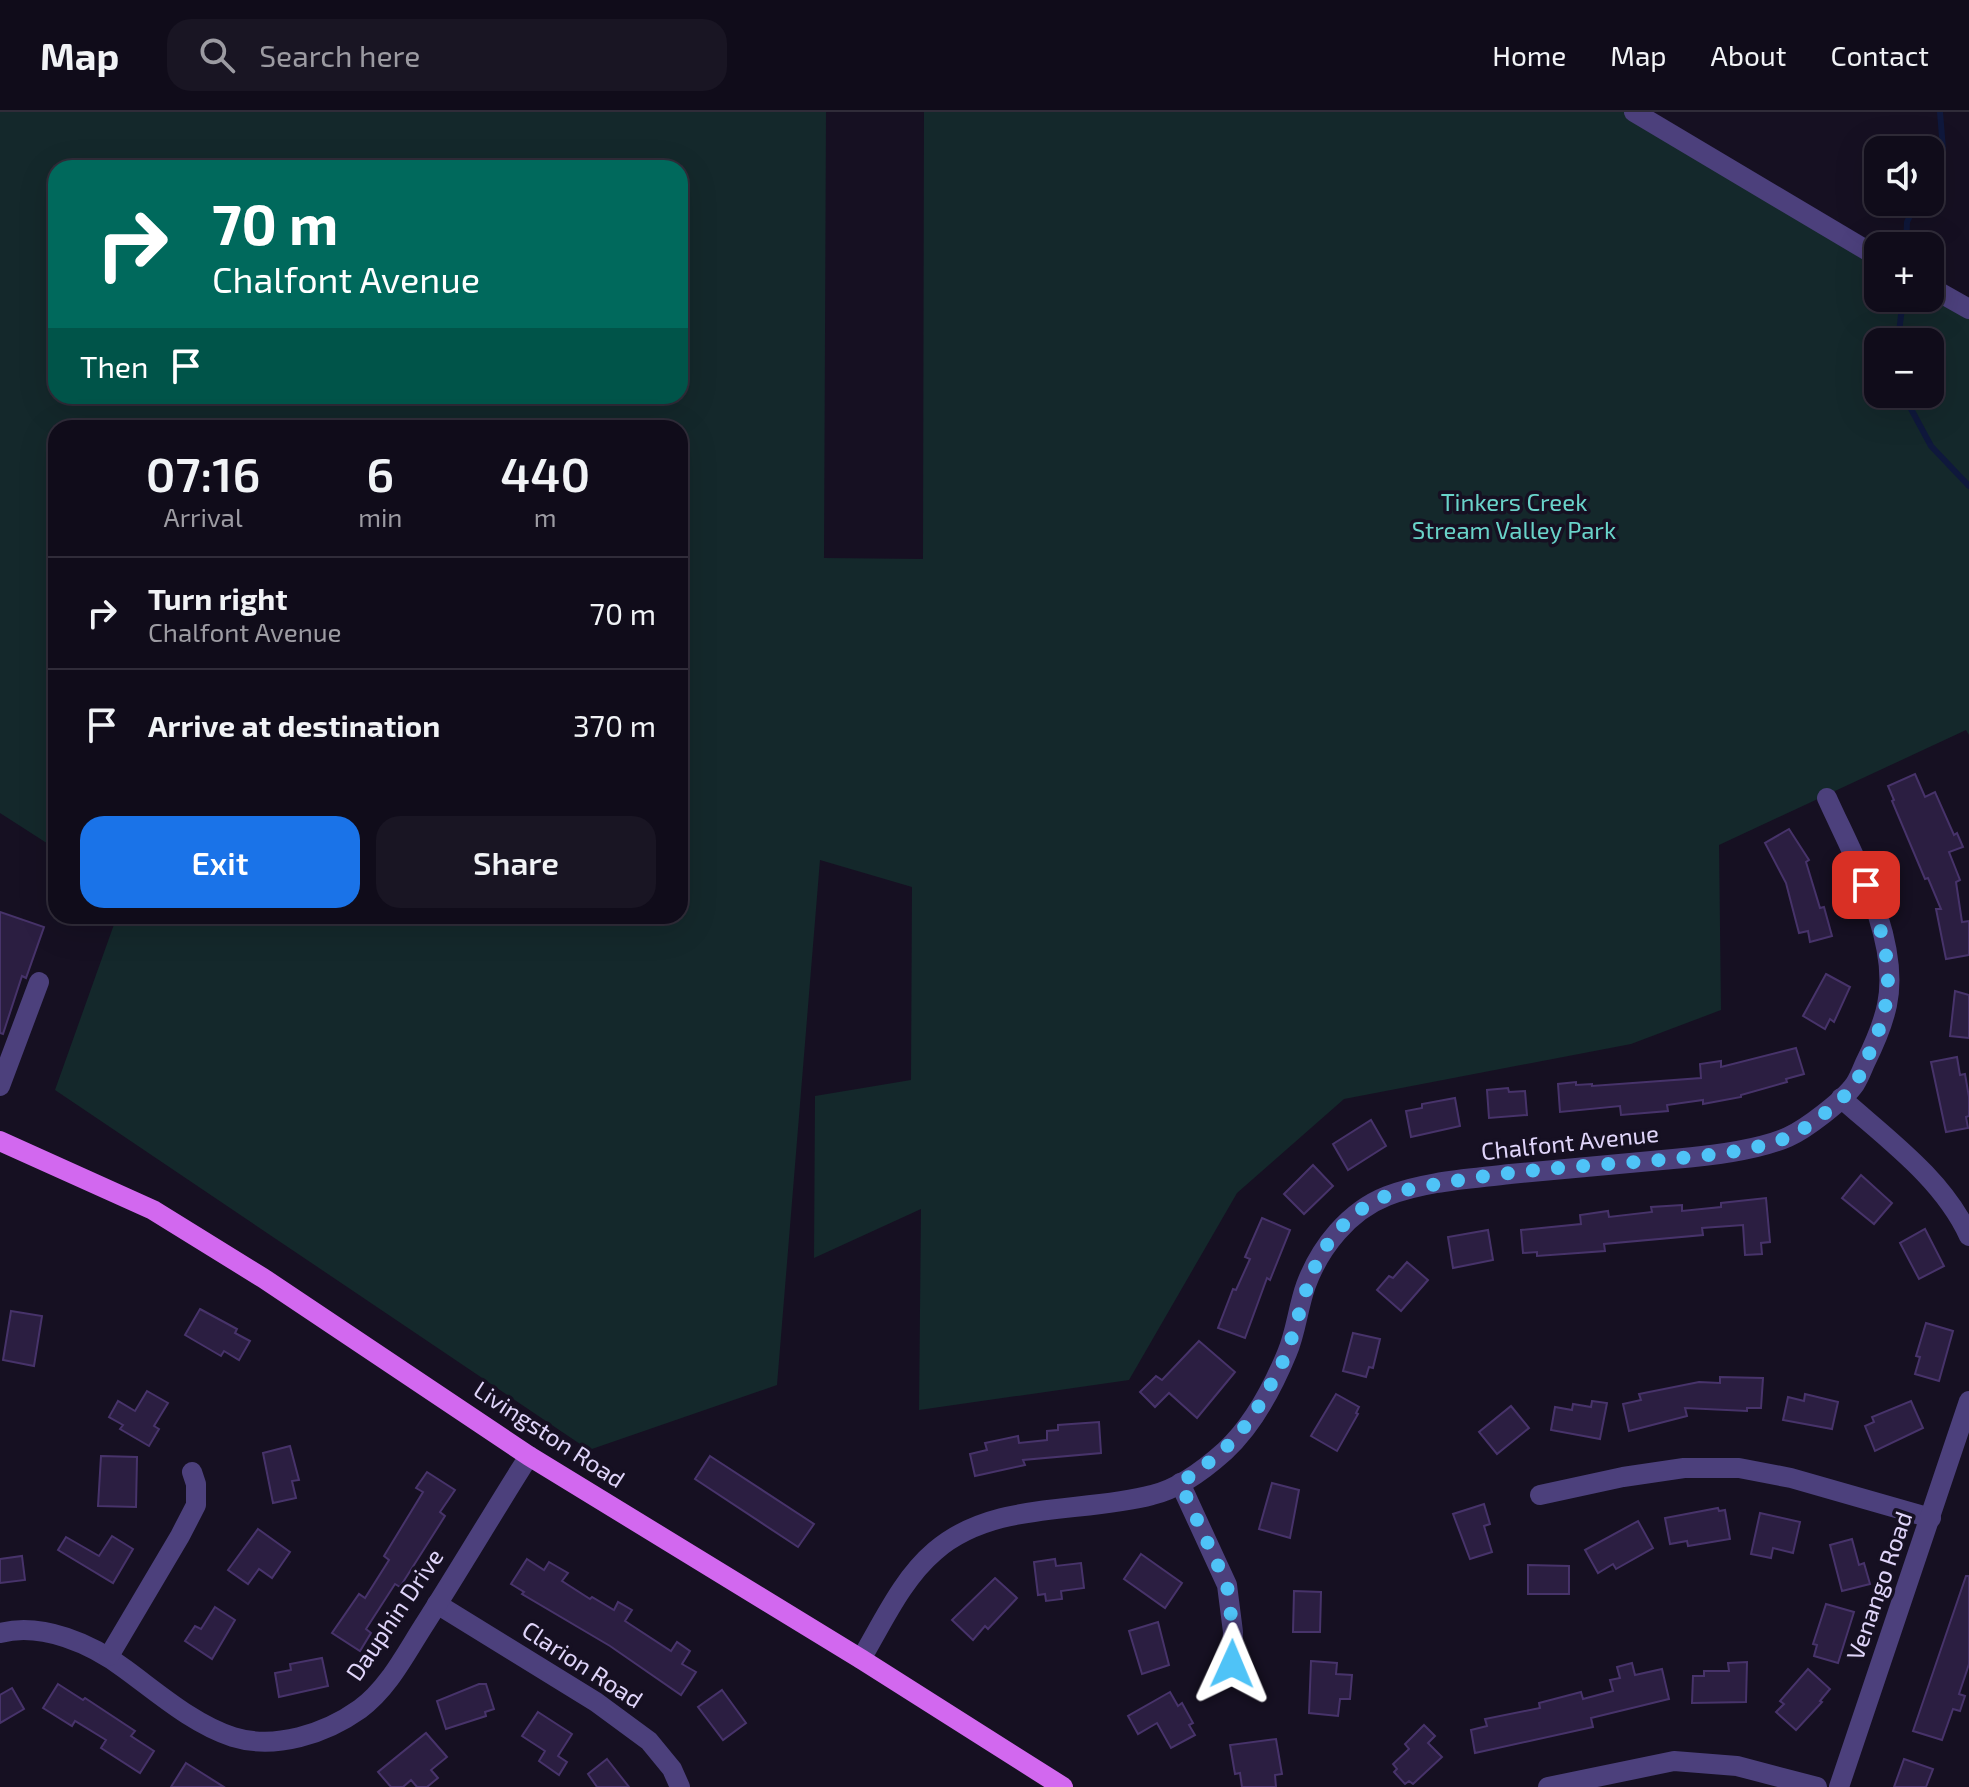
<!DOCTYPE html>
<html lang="en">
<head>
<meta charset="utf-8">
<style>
  :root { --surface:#100c1a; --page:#191523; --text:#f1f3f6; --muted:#9c9ba2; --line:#302c39; --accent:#1a73e8 }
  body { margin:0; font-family:"Exo 2",sans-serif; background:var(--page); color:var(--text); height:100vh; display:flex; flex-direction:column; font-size:30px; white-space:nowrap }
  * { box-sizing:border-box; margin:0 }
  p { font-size:26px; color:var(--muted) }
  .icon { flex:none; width:44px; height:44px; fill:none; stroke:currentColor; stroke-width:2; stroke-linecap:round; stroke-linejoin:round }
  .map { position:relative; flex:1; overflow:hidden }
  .drawer { position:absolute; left:48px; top:308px; width:640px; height:504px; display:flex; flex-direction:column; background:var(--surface); border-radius:24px; box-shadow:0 8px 32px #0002,0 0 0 2px var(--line) }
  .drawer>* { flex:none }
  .banner { position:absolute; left:48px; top:48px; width:640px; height:244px; border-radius:24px; box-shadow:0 8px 32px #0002,0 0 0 2px var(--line); background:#00695c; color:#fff; overflow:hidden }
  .controls { position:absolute; left:1864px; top:24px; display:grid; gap:16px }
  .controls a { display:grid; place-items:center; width:80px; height:80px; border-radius:16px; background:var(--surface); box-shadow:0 8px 32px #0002,0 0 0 2px var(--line); font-size:40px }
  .pin { position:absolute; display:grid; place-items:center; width:68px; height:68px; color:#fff; margin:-34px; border-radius:16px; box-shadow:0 4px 12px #0006 }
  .me { position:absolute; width:88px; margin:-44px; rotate:1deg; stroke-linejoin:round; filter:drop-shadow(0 0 6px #0008) }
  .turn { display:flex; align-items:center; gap:28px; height:168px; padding:0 32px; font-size:36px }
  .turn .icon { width:104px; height:104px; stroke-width:2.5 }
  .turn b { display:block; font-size:56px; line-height:68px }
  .then { display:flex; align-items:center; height:76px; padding:0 32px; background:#0003; gap:16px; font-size:30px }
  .eta { display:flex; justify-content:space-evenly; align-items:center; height:136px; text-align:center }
  .eta b { font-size:48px; font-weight:600; line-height:56px }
  .cta { display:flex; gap:16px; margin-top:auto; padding:16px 32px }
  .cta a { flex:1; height:92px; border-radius:24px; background:var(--accent); color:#fff; font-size:32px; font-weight:600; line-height:92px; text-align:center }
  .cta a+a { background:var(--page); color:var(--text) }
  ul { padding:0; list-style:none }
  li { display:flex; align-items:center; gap:24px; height:112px; padding:0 32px; border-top:2px solid var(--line) }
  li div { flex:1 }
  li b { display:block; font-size:30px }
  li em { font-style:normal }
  header { display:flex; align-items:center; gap:48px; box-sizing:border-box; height:112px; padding:0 40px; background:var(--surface); border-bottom:2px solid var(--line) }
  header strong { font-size:38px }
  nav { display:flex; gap:44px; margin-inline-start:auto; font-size:28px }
  .search { width:560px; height:72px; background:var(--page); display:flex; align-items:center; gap:20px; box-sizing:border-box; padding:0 28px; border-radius:24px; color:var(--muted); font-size:30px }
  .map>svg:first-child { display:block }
</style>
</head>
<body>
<header>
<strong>Map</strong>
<div class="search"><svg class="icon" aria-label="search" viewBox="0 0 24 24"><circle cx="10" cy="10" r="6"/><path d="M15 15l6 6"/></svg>Search here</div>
<nav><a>Home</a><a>Map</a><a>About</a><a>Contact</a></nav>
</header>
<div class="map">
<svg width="1969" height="1675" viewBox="0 0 1969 1675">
  <rect width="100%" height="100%" fill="#161022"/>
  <path fill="#14282b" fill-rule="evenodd" d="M 0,0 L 826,0 L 824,446 L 923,447 L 924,0 L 1637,0 L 1878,151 L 1878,186 L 1930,186 L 1969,201 L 1969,623 L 1966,618 L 1719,733 L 1721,898 L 1631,932 L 1344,987 L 1237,1081 L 1129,1268 L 919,1298 L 921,1097 L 814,1146 L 815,984 L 911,968 L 912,775 L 820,748 L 777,1273 L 589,1338 L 55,978 L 117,804 L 680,804 L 680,316 L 56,316 L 56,737 L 0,701 ZM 56,56 L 680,56 L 680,284 L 56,284 ZM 1878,230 L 1930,230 L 1930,282 L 1878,282 Z"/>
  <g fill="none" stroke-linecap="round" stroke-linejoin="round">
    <g stroke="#0f183c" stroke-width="6">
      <path d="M 1930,64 L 1943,37 L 1940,0"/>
      <path d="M 1906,134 L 1907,110 L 1917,90"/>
      <path d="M 1898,230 L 1903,186"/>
      <path d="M 1903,282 L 1931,334 L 1969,374"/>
    </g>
  </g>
  <g fill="#2b1e41" stroke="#47336a" stroke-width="2">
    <path d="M 1915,662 L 1925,685 L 1935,680 L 1954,723 L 1957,721 L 1963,735 L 1949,740 L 1960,768 L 1956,770 L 1962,810 L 1969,809 L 1969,843 L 1946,847 L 1936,797 L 1941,797 L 1928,766 L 1925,767 L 1892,689 L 1894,688 L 1888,674 Z"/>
    <path d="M 1789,717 L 1809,748 L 1806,750 L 1820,796 L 1824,795 L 1832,824 L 1810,830 L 1808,819 L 1799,821 L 1786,771 L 1765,731 Z"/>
    <path d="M 0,800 L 44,815 L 26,866 L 22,864 L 3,922 L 0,921 Z"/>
    <path d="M 1826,862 L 1850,875 L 1834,910 L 1830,907 L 1825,917 L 1803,904 Z"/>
    <path d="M 1955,879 L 1969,883 L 1969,926 L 1950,924 Z"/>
    <path d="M 1796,936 L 1804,962 L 1786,967 L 1787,970 L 1741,983 L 1741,985 L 1703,992 L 1703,988 L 1667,993 L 1668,999 L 1621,1003 L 1620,994 L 1560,1000 L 1558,972 L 1576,970 L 1576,973 L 1592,972 L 1592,974 L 1701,966 L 1700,952 L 1721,949 L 1721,955 Z"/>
    <path d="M 1957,945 L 1960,963 L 1965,962 L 1969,985 L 1969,1004 L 1966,1005 L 1968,1016 L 1946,1020 L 1931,950 Z"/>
    <path d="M 1508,976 L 1509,980 L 1525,979 L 1527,1003 L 1489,1006 L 1487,978 Z"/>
    <path d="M 1455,986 L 1460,1014 L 1411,1025 L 1406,999 L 1422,996 L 1422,992 Z"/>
    <path d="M 1371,1008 L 1386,1034 L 1348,1058 L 1333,1032 Z"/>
    <path d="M 1313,1053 L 1333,1074 L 1304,1102 L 1284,1082 Z"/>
    <path d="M 1861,1063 L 1892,1091 L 1874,1112 L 1842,1086 Z"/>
    <path d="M 1766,1086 L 1770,1130 L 1761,1131 L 1762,1142 L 1745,1143 L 1743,1113 L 1702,1116 L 1703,1123 L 1604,1132 L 1605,1139 L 1537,1144 L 1537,1140 L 1523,1141 L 1521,1118 L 1581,1112 L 1580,1103 L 1608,1099 L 1609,1105 L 1652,1100 L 1651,1095 L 1682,1093 L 1682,1099 L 1721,1095 L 1721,1091 Z"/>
    <path d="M 1262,1106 L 1290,1118 L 1270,1168 L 1267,1166 L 1245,1226 L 1218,1216 L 1233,1177 L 1236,1178 L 1250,1147 L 1245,1145 Z"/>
    <path d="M 1925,1117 L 1944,1154 L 1919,1167 L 1900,1131 Z"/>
    <path d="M 1488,1118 L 1493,1148 L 1453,1156 L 1448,1125 Z"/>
    <path d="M 1407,1150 L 1428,1168 L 1401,1199 L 1377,1178 L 1389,1164 L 1393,1166 Z"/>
    <path d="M 200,1197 L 237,1217 L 235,1221 L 250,1229 L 239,1248 L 224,1239 L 221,1244 L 185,1223 Z"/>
    <path d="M 11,1199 L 42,1204 L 34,1254 L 3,1248 Z"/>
    <path d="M 1926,1211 L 1953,1219 L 1939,1269 L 1915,1262 L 1920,1245 L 1916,1244 Z"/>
    <path d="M 1353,1221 L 1380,1227 L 1373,1256 L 1369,1255 L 1366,1265 L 1343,1259 Z"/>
    <path d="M 1199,1229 L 1235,1260 L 1197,1306 L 1169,1281 L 1155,1295 L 1140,1280 L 1156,1264 L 1162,1268 Z"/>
    <path d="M 1720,1265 L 1763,1266 L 1761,1296 L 1747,1296 L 1747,1299 L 1685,1296 L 1687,1304 L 1629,1319 L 1623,1292 L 1641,1288 L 1639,1282 L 1699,1270 L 1720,1271 Z"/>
    <path d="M 147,1279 L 168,1291 L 154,1314 L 159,1317 L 149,1334 L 120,1317 L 123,1313 L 109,1305 L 118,1289 L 135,1299 Z"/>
    <path d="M 1336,1282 L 1359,1295 L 1356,1301 L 1358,1302 L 1337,1339 L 1311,1324 Z"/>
    <path d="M 1805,1282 L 1838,1290 L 1832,1317 L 1783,1308 L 1788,1285 L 1804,1289 Z"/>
    <path d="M 1592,1289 L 1607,1291 L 1600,1327 L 1551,1318 L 1555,1295 L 1572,1298 L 1573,1292 L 1591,1295 Z"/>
    <path d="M 1911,1289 L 1923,1316 L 1875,1339 L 1865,1314 L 1874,1310 L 1872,1305 Z"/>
    <path d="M 1511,1294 L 1529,1316 L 1497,1342 L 1479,1320 Z"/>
    <path d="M 1099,1310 L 1101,1341 L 1023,1348 L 1025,1353 L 975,1364 L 970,1342 L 987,1338 L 985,1331 L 1018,1324 L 1019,1331 L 1047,1328 L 1047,1319 L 1058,1318 L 1058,1313 Z"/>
    <path d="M 290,1334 L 299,1368 L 292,1369 L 296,1386 L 273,1391 L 263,1341 Z"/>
    <path d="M 101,1344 L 137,1345 L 136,1395 L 98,1394 Z"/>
    <path d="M 710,1344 L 814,1412 L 798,1435 L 695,1367 Z"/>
    <path d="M 427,1360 L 455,1378 L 440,1400 L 445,1404 L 400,1475 L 395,1472 L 366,1517 L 371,1521 L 360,1539 L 332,1521 L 359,1482 L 365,1486 L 389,1448 L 384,1444 L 423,1380 L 416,1376 Z"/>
    <path d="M 1272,1371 L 1299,1378 L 1290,1426 L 1259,1417 Z"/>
    <path d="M 1484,1392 L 1490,1412 L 1484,1414 L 1492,1440 L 1470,1447 L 1453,1402 Z"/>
    <path d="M 1718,1396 L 1719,1399 L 1725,1398 L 1730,1427 L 1688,1434 L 1687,1429 L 1670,1432 L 1665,1406 Z"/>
    <path d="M 1760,1401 L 1800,1410 L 1793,1441 L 1773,1436 L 1771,1446 L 1751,1442 Z"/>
    <path d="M 1638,1409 L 1653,1436 L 1616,1457 L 1613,1452 L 1598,1461 L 1585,1438 Z"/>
    <path d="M 258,1417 L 290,1440 L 272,1466 L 259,1457 L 248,1472 L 228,1458 Z"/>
    <path d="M 112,1424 L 133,1437 L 113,1471 L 58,1438 L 66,1425 L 99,1444 Z"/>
    <path d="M 1852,1427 L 1859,1453 L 1864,1451 L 1870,1472 L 1842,1479 L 1830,1433 Z"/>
    <path d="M 1141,1442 L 1182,1471 L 1165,1496 L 1124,1467 Z"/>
    <path d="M 22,1444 L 25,1468 L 0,1471 L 0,1447 Z"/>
    <path d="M 527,1447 L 544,1458 L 549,1450 L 568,1461 L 562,1469 L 590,1487 L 592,1485 L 614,1498 L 618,1490 L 632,1498 L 625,1509 L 671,1539 L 677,1530 L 690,1539 L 682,1552 L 696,1560 L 681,1583 L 610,1534 L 522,1482 L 524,1480 L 511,1472 Z"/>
    <path d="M 1055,1447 L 1056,1454 L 1081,1451 L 1084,1476 L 1061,1479 L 1062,1487 L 1046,1489 L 1045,1482 L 1038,1483 L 1034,1450 Z"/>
    <path d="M 1528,1453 L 1569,1454 L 1569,1482 L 1528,1482 Z"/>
    <path d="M 1966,1464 L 1969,1464 L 1969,1552 L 1959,1582 L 1965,1584 L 1960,1599 L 1953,1597 L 1942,1628 L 1913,1619 Z"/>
    <path d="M 995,1466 L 1017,1486 L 988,1517 L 985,1514 L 973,1528 L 952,1508 Z"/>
    <path d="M 1294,1479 L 1321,1480 L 1320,1520 L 1293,1520 Z"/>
    <path d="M 1826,1492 L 1854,1500 L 1838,1551 L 1814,1544 L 1817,1533 L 1813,1532 Z"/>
    <path d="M 215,1495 L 235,1508 L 212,1547 L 185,1529 L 195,1514 L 201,1517 Z"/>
    <path d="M 1158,1510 L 1169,1553 L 1142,1562 L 1129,1519 Z"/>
    <path d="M 322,1546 L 328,1574 L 279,1585 L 275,1561 L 291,1558 L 290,1552 Z"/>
    <path d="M 1311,1549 L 1337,1551 L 1336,1562 L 1352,1563 L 1350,1587 L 1340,1587 L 1338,1604 L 1309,1601 Z"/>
    <path d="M 1747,1550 L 1746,1590 L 1692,1591 L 1693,1564 L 1704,1564 L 1704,1559 L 1729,1559 L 1728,1551 Z"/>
    <path d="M 1632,1551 L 1635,1563 L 1662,1557 L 1669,1587 L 1591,1606 L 1593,1615 L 1475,1641 L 1471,1618 L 1487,1614 L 1485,1607 L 1540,1596 L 1539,1591 L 1581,1580 L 1583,1587 L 1613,1579 L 1610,1568 L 1620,1566 L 1617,1555 Z"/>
    <path d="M 1808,1557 L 1830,1577 L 1820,1589 L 1822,1590 L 1796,1618 L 1776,1600 L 1784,1592 L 1780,1589 Z"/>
    <path d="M 58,1572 L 83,1588 L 85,1586 L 135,1619 L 131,1624 L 154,1639 L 140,1661 L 101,1636 L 106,1628 L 75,1609 L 72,1614 L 43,1596 Z"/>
    <path d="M 479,1572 L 486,1572 L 494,1597 L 485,1600 L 486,1604 L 446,1617 L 437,1589 Z"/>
    <path d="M 12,1576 L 24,1597 L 0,1611 L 0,1583 Z"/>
    <path d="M 722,1578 L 746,1611 L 723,1628 L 698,1595 Z"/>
    <path d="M 1170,1580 L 1178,1594 L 1182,1591 L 1193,1611 L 1189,1613 L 1195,1623 L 1171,1636 L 1157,1611 L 1138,1622 L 1128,1604 Z"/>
    <path d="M 538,1600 L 572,1622 L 558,1644 L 567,1650 L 559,1663 L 539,1649 L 545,1639 L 522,1624 Z"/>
    <path d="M 1424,1613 L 1435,1624 L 1428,1631 L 1442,1645 L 1413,1672 L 1409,1669 L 1405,1672 L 1394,1660 L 1397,1657 L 1393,1652 L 1409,1637 L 1405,1632 Z"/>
    <path d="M 426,1621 L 447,1645 L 431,1658 L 438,1666 L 427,1675 L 417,1675 L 411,1668 L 403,1675 L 391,1675 L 378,1660 Z"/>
    <path d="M 1276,1627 L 1282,1662 L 1275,1663 L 1276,1675 L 1242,1675 L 1240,1661 L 1235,1662 L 1230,1633 Z"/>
    <path d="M 607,1647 L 629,1675 L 597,1675 L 588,1662 Z"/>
    <path d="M 1904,1647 L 1933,1657 L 1926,1675 L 1894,1675 Z"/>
    <path d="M 186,1651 L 224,1675 L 171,1675 Z"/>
  </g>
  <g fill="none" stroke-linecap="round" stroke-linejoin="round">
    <g stroke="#4c407c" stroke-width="20">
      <path d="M 1634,0 L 1878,145"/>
      <path d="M 1930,175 L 1969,197"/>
      <path d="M 0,974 L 39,870"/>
      <path d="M 1841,986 C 1887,1027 1943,1067 1969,1124"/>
      <path d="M 1180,1371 L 1227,1473 L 1233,1520 L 1231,1562"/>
      <path d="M 1540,1383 L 1623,1365 L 1684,1356 L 1739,1356 L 1791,1366 L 1931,1406"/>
      <path d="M 437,1492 L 596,1590 L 649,1629 L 672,1657 L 680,1675"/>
      <path d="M 0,1521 C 42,1510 92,1532 125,1557 C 158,1581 193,1612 233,1625 C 275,1638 325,1622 360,1597 C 389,1576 407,1539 426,1510 C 461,1455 494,1399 529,1344"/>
      <path d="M 109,1544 L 180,1424 L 196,1393 L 196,1372 L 192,1360"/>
      <path d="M 861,1547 C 883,1510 902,1467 935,1439 C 994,1388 1081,1402 1152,1383 C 1178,1377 1205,1357 1225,1339 C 1252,1314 1273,1275 1287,1241 C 1296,1220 1298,1195 1306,1173 C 1320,1135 1349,1099 1387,1084 C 1426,1069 1470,1067 1510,1062 C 1565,1057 1619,1052 1673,1047 C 1708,1044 1756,1039 1788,1025 C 1806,1017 1844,988 1855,972 C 1859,966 1862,958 1865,951 C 1874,933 1883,912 1887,893 C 1901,827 1853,744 1827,686"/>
      <path d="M 1548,1675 L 1674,1649 L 1737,1654 L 1817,1675"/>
      <path d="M 1839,1675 L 1969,1289"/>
    </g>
    <path stroke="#d268ef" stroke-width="20" d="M 0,1029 L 153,1098 L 263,1166 L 529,1344 L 861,1547 L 1063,1675"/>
  </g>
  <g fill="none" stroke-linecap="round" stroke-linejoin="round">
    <path stroke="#4fc3f7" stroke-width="14" stroke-dasharray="0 25.2" d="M 1232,1552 L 1233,1520 L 1227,1473 L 1180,1371 C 1226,1340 1247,1319 1272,1270 C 1277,1259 1285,1248 1288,1237 C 1308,1180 1309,1136 1363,1096 C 1387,1079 1421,1075 1450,1070 C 1519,1057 1590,1054 1660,1048 C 1701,1044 1747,1041 1786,1026 C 1805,1019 1839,991 1853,975 C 1859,967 1862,957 1866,948 C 1900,879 1890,842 1866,773"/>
  </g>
  <g text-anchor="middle" stroke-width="7" stroke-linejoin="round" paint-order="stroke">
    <g font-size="24" fill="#69d3c9" stroke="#161022">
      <text x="1514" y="399">Tinkers Creek<tspan x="1514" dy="28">Stream Valley Park</tspan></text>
    </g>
    <g font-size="24" fill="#e0d5fa" stroke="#161022">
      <text transform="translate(1570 1031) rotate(-6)" y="8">Chalfont Avenue</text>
      <text transform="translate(549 1323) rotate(33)" y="8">Livingston Road</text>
      <text transform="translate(1880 1474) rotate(-71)" y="8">Venango Road</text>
      <text transform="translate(395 1503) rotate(-56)" y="8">Dauphin Drive</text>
      <text transform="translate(582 1553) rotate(33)" y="8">Clarion Road</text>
    </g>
  </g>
</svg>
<div class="controls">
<a><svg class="icon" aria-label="sound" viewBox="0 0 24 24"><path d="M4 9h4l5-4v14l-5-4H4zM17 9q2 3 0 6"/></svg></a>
<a>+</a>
<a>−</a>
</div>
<div class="pin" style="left:1866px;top:773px;background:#d93025"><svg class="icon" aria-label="arrive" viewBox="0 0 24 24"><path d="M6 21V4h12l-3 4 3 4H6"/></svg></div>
<svg class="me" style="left:1232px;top:1552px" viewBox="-20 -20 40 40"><path d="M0-17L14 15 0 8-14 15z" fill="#4fc3f7" stroke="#fff" stroke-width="4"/></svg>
<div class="banner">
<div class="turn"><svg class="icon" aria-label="right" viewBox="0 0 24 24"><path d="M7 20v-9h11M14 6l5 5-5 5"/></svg><div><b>70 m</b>Chalfont Avenue</div></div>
<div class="then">Then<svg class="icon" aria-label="arrive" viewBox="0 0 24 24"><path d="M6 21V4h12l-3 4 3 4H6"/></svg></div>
</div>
<section class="drawer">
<div class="eta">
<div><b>07:16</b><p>Arrival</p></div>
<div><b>6</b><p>min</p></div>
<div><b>440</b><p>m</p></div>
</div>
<ul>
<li><svg class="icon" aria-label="right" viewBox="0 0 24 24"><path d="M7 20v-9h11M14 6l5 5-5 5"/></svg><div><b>Turn right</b><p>Chalfont Avenue</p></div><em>70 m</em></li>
<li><svg class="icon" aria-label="arrive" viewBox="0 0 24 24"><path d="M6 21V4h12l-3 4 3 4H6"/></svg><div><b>Arrive at destination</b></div><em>370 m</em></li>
</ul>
<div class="cta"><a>Exit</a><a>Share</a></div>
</section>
</div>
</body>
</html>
